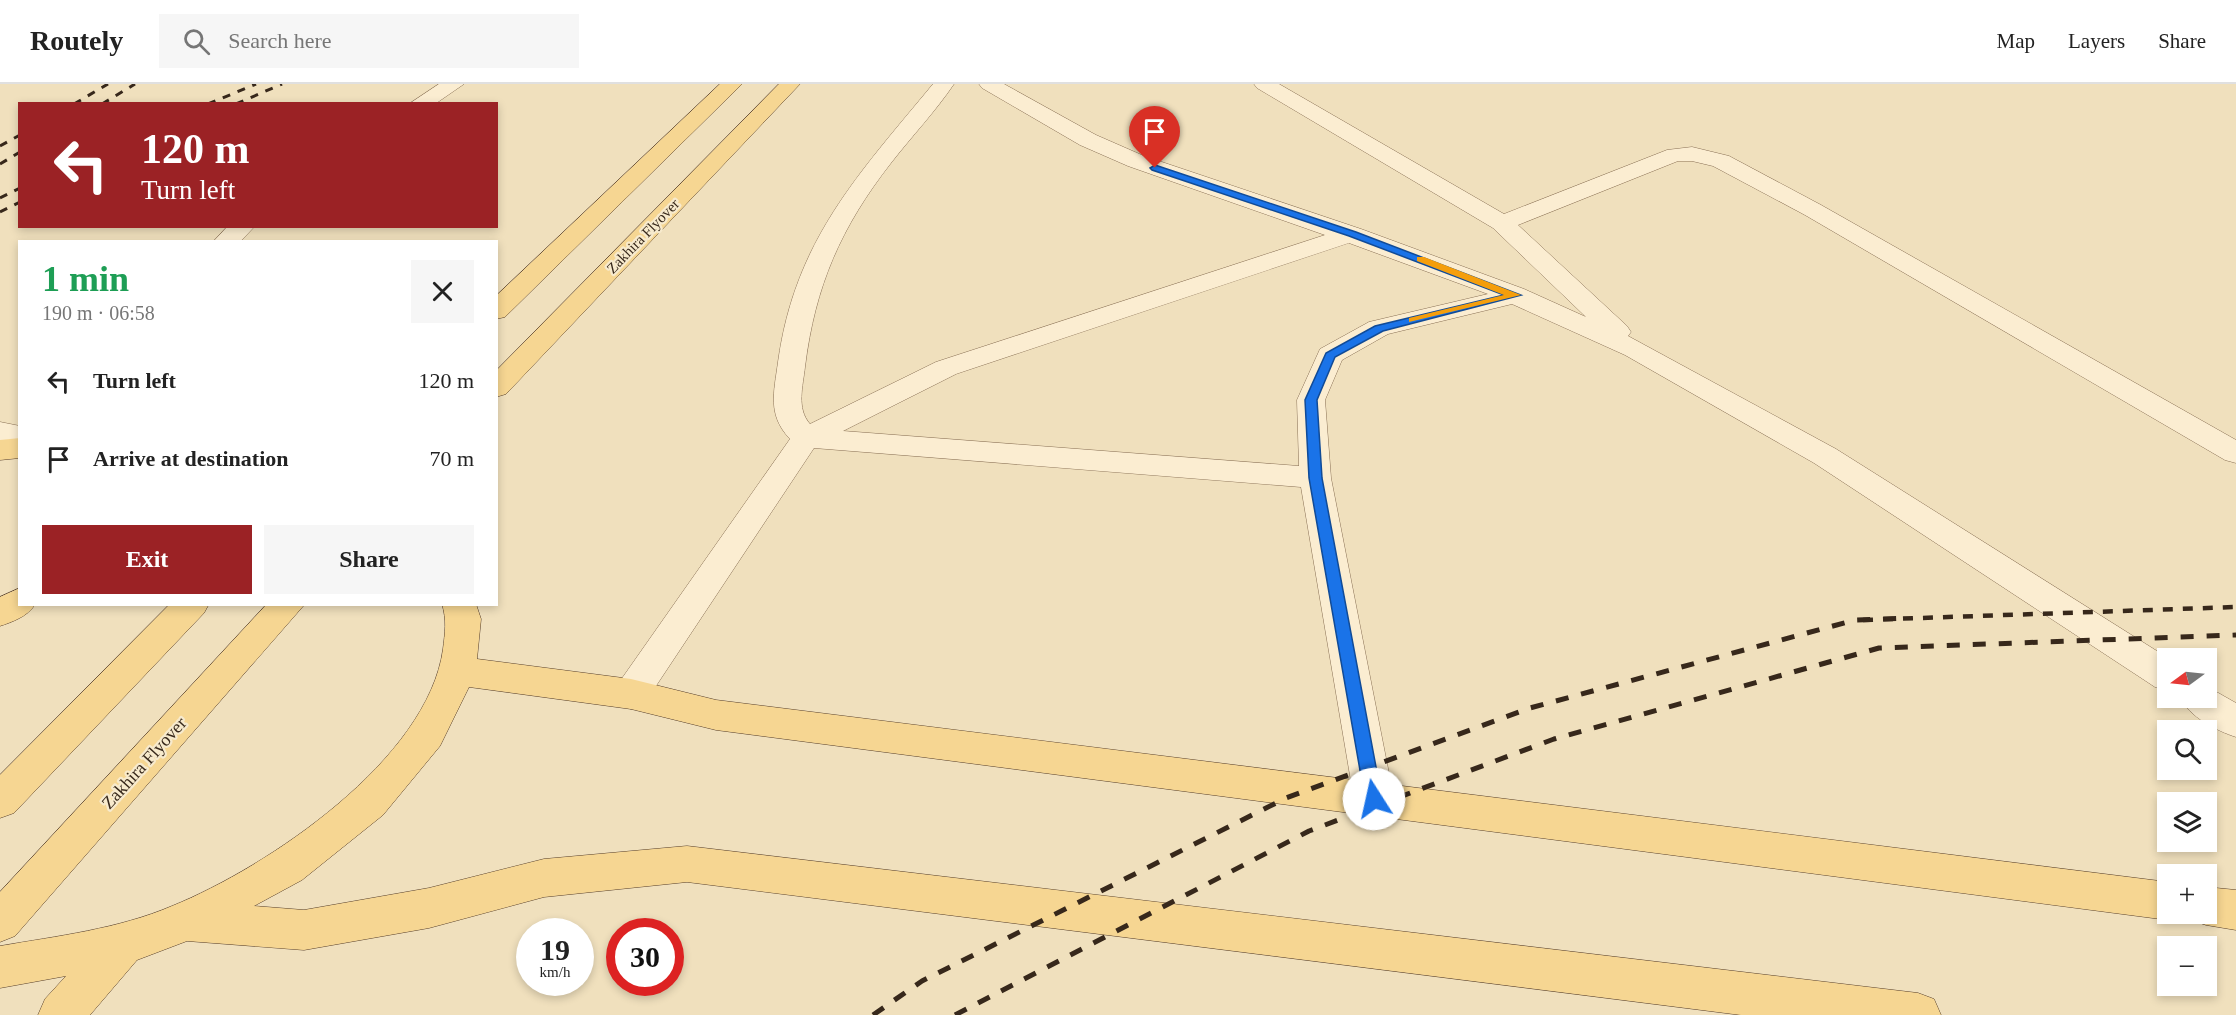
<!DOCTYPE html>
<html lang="en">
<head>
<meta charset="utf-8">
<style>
  :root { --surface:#fff; --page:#f6f6f6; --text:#222; --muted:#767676; --line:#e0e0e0; --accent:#9b2225 }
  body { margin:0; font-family:"Times New Roman",serif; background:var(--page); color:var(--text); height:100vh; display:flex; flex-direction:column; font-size:22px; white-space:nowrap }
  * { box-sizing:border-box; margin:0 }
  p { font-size:20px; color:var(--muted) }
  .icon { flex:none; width:33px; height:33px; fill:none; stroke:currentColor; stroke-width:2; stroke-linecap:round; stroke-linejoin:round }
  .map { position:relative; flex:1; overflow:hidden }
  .sheet { position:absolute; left:18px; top:156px; width:480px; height:366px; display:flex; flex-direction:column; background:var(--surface); border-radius:0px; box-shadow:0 3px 9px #0003 }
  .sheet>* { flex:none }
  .top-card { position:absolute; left:18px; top:18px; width:480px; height:126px; border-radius:0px; box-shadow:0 3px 9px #0003; background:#9b2225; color:#fff; overflow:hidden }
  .needle { width:39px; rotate:255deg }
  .controls { position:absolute; left:2157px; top:564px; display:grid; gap:12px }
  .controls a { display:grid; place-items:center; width:60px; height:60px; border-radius:0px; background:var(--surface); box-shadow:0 3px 9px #0003; font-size:30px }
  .speed { position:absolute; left:516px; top:834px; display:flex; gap:12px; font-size:30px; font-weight:700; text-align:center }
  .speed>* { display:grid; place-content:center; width:78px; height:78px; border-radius:50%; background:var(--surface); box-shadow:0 3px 9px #0003; line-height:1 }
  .speed small { font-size:15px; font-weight:400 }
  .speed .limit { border:9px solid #d22; background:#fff; color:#111 }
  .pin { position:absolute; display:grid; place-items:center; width:51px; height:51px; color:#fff; margin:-62px -26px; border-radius:50% 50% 50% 0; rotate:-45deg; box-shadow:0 0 6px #0007 }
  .pin .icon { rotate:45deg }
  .me { position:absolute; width:66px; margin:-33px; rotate:350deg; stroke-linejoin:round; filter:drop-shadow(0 0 4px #0008) }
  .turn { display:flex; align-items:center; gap:21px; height:126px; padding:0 24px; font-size:27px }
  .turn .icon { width:78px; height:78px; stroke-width:2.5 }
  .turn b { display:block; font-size:42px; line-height:51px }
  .round { display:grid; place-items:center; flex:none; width:63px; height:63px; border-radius:0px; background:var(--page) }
  .headline { display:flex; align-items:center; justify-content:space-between; height:102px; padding:0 24px }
  h1 { font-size:36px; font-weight:600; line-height:45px; color:#1e9e55 }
  .primary-button { display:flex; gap:12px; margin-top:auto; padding:12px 24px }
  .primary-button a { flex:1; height:69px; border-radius:0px; background:var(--accent); color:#fff; font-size:24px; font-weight:600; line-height:69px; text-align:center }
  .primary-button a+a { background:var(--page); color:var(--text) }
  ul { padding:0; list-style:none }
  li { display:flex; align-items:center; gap:18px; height:78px; padding:0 24px }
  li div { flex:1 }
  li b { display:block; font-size:22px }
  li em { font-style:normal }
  header { display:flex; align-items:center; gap:36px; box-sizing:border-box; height:84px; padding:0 30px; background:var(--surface); border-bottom:2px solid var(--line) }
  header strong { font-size:28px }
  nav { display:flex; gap:33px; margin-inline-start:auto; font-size:21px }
  .search { width:420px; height:54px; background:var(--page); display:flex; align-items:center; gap:15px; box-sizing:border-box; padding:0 21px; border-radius:0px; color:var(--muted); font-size:22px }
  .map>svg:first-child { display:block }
</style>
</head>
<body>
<header>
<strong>Routely</strong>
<div class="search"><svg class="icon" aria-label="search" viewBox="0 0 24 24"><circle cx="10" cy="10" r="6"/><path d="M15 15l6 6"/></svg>Search here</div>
<nav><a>Map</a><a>Layers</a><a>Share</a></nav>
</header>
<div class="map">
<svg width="2236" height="931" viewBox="0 0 2236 931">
  <rect width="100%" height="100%" fill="#f0e0bd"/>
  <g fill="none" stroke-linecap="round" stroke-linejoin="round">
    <defs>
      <g id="minor">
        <path d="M 439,0 L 464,0 L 435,20 L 409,20 Z"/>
        <path d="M 933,0 L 954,0 C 935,28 912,52 891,79 C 841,143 815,202 805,283 C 803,302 796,324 810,340 L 936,278 L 1325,151 L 1128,82 L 1080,61 L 982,4 L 979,0 L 1004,0 L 1096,51 L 1144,72 L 1361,145 L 1524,205 L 1586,233 L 1493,144 L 1257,4 L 1254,0 L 1279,0 L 1504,130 L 1667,66 L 1692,63 L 1729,72 L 1821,121 L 2236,356 L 2236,379 L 2225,376 L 1805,131 L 1713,82 L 1692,77 L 1678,77 L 1518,141 L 1627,242 L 1631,248 L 1628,252 L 1836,365 L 2168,574 L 2168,607 L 2155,603 L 1814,379 L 1625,271 L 1512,220 L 1388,250 L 1342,276 L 1325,316 L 1331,394 L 1394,715 L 1388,727 L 1374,732 L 1360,727 L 1354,715 L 1301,403 L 814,364 L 644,620 L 631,625 L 618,620 L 613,610 L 618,600 L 790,355 C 767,331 774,308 778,278 C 795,156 858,91 933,0 ZM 1349,159 L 1488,210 L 1369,238 L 1320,265 L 1297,316 L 1299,382 L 843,347 L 956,290 Z"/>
        <path d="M 228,142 L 255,142 L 240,158 L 213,158 Z"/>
        <path d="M 0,338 L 20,342 L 20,361 L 0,358 Z"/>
        <path d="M 2206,602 L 2236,619 L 2236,653 C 2217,647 2188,632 2181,614 L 2206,614 Z"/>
      </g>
      <g id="major">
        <path d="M 720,0 L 742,0 L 505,233 L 496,235 L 496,212 Z"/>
        <path d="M 779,0 L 800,0 L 506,310 L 496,313 L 496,287 Z"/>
        <path d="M 20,354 L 20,374 L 0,376 L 0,356 Z"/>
        <path d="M 20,504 L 20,520 L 35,520 C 29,532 12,538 0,542 L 0,513 Z"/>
        <path d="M 170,520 L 209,520 L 204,529 L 14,729 L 0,734 L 0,691 Z"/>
        <path d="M 267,520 L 305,520 L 15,852 L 0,858 L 0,808 Z"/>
        <path d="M 442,520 L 476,520 L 481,535 L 477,575 L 631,595 L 716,616 L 2168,798 L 2168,830 L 2184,830 L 2168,836 L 716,646 L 631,625 L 469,603 L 440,662 L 383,731 L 302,796 L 254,822 L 304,826 L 429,804 L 544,775 L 687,762 L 1918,909 L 1934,915 L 1941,931 L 1741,931 L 687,798 L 544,813 L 429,844 L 304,866 L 187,857 L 137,876 L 90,931 L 38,931 L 45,915 L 66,892 L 0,904 L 0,862 C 58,852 118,845 172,822 C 268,783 428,675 443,565 C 445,549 447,536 442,520 Z"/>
        <path d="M 2206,803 L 2236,806 L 2236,846 L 2206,841 L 2191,836 L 2188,830 L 2206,830 Z"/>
      </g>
    </defs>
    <use href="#minor" stroke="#897055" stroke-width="1"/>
    <use href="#major" stroke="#563e2a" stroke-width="1"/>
    <use href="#minor" fill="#fbedd1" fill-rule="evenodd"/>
    <use href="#major" fill="#f6d692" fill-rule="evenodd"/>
    <g stroke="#37281b" stroke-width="3" stroke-dasharray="8 8" stroke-linecap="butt">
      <path d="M 74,20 L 108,0"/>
      <path d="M 102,20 L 135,0"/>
      <path d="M 208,20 L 256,0"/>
      <path d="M 236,20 L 282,0"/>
      <path d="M 0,62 L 20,51"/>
      <path d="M 0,80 L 20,68"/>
      <path d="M 0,114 L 20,104"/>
      <path d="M 0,128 L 20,118"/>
    </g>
    <path stroke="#37281b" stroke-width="4.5" stroke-dasharray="10 10" stroke-linecap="butt" d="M 1863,536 L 2236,523"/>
    <g stroke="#37281b" stroke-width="5" stroke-dasharray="13 13" stroke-linecap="butt">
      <path d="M 873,931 L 922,897 L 1286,714 L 1530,624 L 1855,536 L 1907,534"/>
      <path d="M 955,931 L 1309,747 L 1554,655 L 1879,564 L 2236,551"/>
    </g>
  </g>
  <path fill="#1a73e8" stroke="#114b97" stroke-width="1.5" d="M 1155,81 L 1356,148 L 1521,211 L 1383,247 L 1335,273 L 1317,316 L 1322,394 L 1382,715 L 1380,720 L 1368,720 L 1365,715 L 1309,394 L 1305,316 L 1326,269 L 1375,242 L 1504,211 L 1349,152 L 1152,86 L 1150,84 Z"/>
  <path fill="#f59e0b" d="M 1417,173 L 1424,173 L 1521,211 L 1409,238 L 1409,234 L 1504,211 L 1417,177 Z"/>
  <g text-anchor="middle" stroke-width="4.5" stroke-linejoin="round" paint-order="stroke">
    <g font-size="15" fill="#37281b" stroke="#f7eacd">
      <text transform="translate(643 152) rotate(-46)" y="5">Zakhira Flyover</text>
    </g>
    <g font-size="18" fill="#37281b" stroke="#f7eacd">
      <text transform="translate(144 679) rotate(-48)" y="6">Zakhira Flyover</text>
    </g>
  </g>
</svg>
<div class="controls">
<a><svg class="needle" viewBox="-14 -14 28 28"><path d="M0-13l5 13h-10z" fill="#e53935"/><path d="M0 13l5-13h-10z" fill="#767676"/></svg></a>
<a><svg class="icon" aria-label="search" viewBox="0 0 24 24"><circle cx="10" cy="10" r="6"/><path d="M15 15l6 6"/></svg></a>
<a><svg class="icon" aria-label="layers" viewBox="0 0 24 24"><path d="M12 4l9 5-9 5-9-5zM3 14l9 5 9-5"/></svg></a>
<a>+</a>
<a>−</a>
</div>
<div class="speed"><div>19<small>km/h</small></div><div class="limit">30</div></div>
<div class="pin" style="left:1155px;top:84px;background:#d93025"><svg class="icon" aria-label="arrive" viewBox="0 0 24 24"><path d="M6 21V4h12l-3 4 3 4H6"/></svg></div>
<svg class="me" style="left:1374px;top:715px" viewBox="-20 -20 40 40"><circle r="19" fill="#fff"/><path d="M0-13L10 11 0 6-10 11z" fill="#1a73e8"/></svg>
<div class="top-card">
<div class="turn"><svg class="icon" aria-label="left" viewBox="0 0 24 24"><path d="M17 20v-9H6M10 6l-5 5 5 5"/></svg><div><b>120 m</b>Turn left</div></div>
</div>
<section class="sheet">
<div class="headline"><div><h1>1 min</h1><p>190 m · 06:58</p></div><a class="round"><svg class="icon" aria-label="close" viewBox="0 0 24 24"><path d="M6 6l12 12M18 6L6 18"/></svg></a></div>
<ul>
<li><svg class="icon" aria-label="left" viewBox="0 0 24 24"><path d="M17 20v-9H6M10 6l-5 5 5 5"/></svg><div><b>Turn left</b></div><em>120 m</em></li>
<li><svg class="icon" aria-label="arrive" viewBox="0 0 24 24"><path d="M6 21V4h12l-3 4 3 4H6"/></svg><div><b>Arrive at destination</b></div><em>70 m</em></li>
</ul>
<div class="primary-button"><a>Exit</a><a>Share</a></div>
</section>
</div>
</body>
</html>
